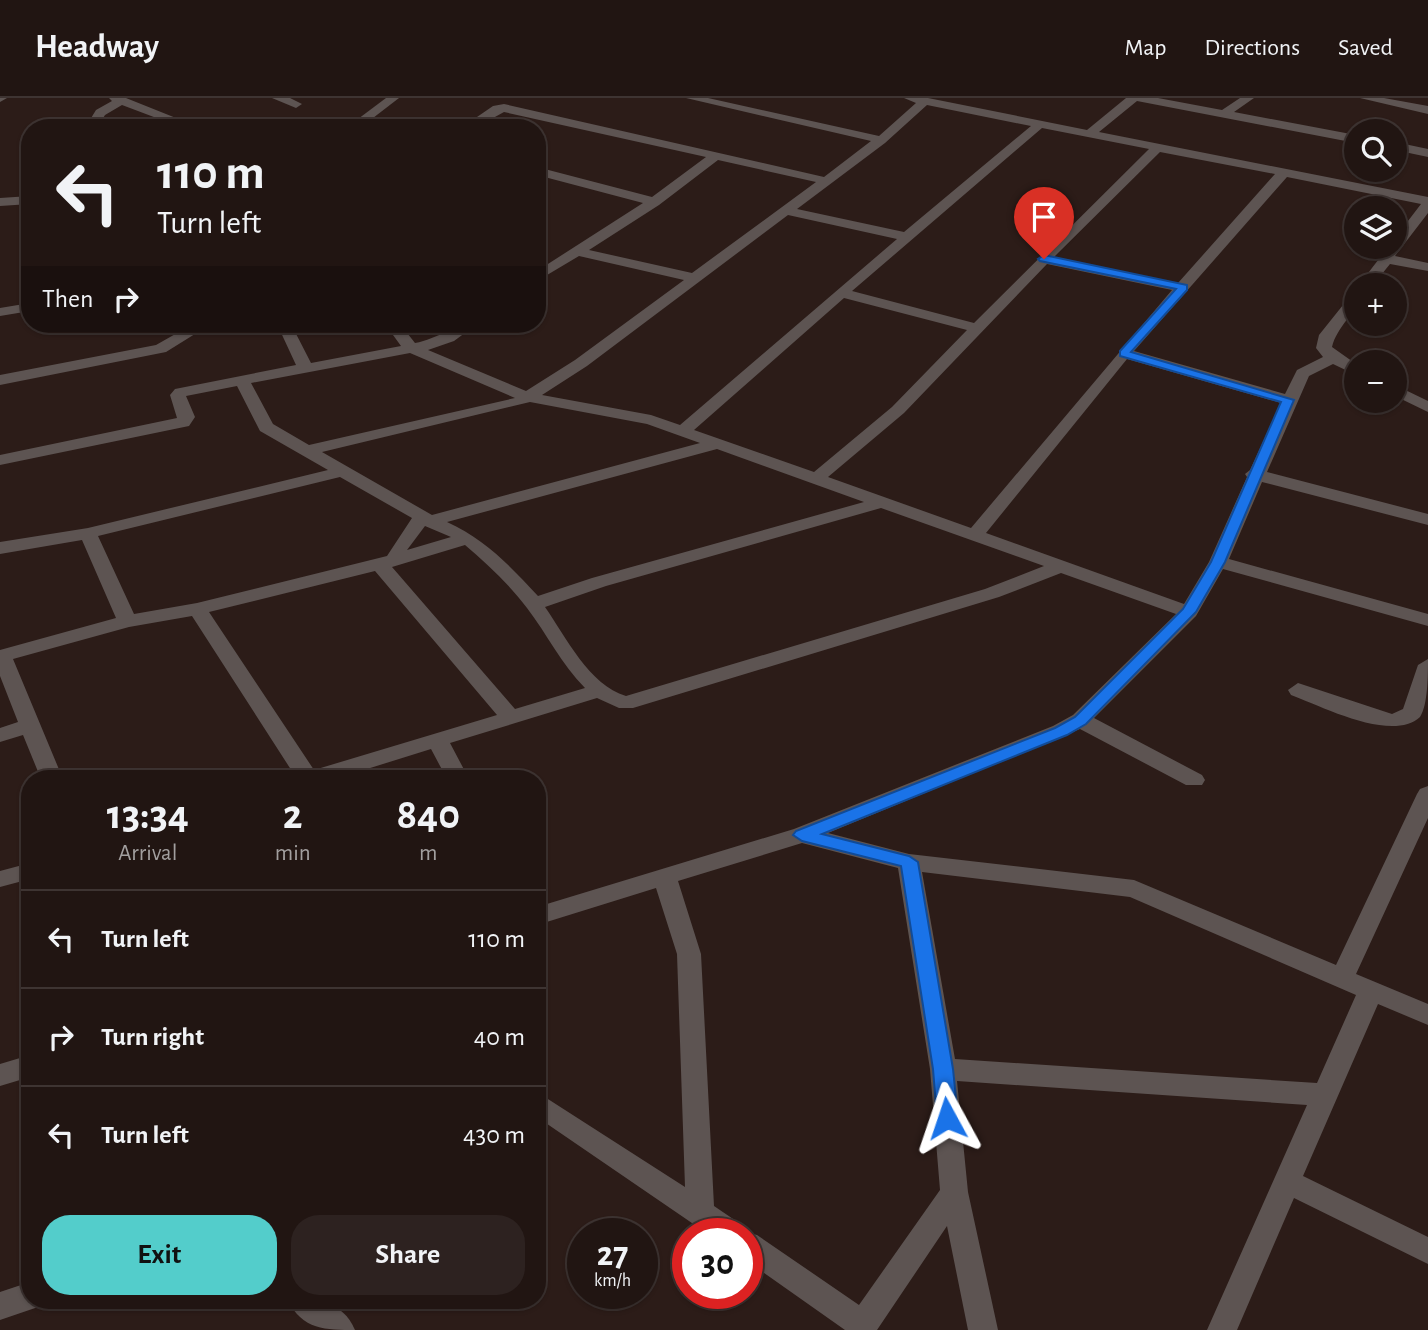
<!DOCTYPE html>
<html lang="en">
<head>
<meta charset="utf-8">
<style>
  :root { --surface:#211512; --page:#2d2220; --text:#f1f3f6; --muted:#a29f9f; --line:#3e3432; --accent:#53cdcb }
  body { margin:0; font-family:"Alegreya Sans",sans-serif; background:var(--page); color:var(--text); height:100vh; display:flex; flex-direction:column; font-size:26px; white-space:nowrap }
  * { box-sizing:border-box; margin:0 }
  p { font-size:23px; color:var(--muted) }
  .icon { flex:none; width:38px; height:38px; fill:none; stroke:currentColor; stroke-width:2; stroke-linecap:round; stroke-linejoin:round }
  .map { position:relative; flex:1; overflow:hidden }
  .drawer { position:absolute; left:21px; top:672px; width:525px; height:539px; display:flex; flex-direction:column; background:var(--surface); border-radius:28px; box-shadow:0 2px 5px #0004,0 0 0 2px var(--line) }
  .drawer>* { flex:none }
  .hud { position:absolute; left:21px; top:21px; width:525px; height:214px; border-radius:28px; box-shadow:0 2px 5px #0004,0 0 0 2px var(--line); background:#211512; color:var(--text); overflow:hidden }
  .fabs { position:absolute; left:1344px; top:21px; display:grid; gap:14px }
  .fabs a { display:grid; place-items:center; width:63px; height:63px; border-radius:50%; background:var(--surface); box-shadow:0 2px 5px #0004,0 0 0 2px var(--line); font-size:35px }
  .speed { position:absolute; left:567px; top:1120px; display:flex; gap:14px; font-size:35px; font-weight:700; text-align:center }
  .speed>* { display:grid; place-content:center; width:91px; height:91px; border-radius:50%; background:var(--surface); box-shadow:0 2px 5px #0004,0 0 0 2px var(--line); line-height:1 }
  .speed small { font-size:18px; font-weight:400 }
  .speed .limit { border:10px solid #d22; background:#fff; color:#111 }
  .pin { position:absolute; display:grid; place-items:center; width:60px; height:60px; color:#fff; margin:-72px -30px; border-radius:50% 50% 50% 0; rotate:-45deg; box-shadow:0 0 7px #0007 }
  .pin .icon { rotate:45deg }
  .me { position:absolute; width:77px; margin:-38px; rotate:355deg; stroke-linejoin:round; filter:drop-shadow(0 0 5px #0008) }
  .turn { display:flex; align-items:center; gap:24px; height:147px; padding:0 21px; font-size:32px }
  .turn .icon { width:91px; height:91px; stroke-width:2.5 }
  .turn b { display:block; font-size:49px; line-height:60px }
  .then { display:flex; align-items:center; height:66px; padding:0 21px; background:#0003; gap:14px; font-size:26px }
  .eta { display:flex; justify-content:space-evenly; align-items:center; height:119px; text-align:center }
  .eta b { font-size:42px; font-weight:700; line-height:49px }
  .action { display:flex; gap:14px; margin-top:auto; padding:14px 21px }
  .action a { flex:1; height:80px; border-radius:28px; background:var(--accent); color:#111; font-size:28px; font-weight:700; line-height:80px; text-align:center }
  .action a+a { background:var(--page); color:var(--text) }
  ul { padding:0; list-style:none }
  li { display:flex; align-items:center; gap:21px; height:98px; padding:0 21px; border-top:2px solid var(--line) }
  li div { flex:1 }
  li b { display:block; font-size:26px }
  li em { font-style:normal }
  header { display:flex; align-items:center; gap:42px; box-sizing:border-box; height:98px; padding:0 35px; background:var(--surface); border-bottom:2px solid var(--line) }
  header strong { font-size:33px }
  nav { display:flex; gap:38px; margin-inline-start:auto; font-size:24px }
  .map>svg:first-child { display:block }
</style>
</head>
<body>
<header>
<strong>Headway</strong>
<nav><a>Map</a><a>Directions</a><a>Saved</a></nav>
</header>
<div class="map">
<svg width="1428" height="1232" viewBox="0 0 1428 1232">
  <rect width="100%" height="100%" fill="#2c1c18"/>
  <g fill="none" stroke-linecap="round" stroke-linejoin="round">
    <g fill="#5d5452" fill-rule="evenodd">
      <path d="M 0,0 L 7,0 L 0,4 Z"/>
      <path d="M 109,0 L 126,0 L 201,30 L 183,30 L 122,7 L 105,17 L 97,30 L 85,30 L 96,12 L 112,3 Z"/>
      <path d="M 272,0 L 290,0 L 302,6 L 296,10 Z"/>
      <path d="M 386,0 L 399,0 L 360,30 L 346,30 Z"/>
      <path d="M 686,0 L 708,0 L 879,38 L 916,5 L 904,0 L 928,0 L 1087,32 L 1126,0 L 1158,0 L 1222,12 L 1240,0 L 1254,0 L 1234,14 L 1356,37 L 1356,45 L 1137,3 L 1099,34 L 1428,99 L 1428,115 L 1395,158 L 1428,165 L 1428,173 L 1390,166 L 1373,187 L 1359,187 L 1388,149 L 1395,149 L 1395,140 L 1421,106 L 1287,79 L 1134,253 L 1285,296 L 1297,272 L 1323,259 L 1316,250 L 1319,237 L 1351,197 L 1356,196 C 1356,218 1337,228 1332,249 L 1356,266 L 1356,277 L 1333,266 L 1309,278 L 1267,374 L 1428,416 L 1428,427 L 1262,384 L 1229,461 L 1428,516 L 1428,528 L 1223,471 L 1196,518 L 1094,620 L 1202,677 L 1205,682 L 1202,687 L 1186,687 L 1080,631 L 828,735 L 909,756 L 1134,782 L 1336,867 L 1417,696 L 1420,691 L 1428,688 L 1428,720 L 1356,876 L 1428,906 L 1428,927 L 1378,906 L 1303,1078 L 1428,1139 L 1428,1166 L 1294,1100 L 1237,1232 L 1207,1232 L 1307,1007 L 957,983 L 968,1094 L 998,1232 L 968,1232 L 947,1128 L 877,1232 L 845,1232 L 747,1163 L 747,1136 L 708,1136 L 537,1019 L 537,994 L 685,1089 L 677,856 L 656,790 L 537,827 L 537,809 L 794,731 L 1053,628 L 1073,617 L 1176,516 L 1061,475 L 999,499 L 633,610 L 619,610 L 597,600 L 450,645 L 469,681 L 447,681 L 431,651 L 335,681 L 297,681 L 192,518 L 129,529 L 13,561 L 63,681 L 41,681 L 23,637 L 0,644 L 0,630 L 18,624 L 0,578 L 0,552 L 116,520 L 82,442 L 0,456 L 0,444 L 88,430 L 328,372 L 260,333 L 237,288 L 186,298 L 195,319 L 189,328 L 0,367 L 0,357 L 177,320 L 170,297 L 175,291 L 296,267 L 277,226 L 291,226 L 311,265 L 401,248 L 385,226 L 400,226 L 415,245 C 438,241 454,226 477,226 L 454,243 L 428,252 L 526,293 L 575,262 L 684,182 L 579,158 L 537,183 L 537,173 L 643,105 L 537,77 L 537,69 L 652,99 L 706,59 L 504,14 L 475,30 L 461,30 L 493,8 L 504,6 L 824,79 L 871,43 ZM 927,7 L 1031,28 L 904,134 L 797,111 L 885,45 ZM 1042,30 L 1149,51 L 974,225 L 852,193 ZM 1160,54 L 1275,76 L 1178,185 L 1054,159 ZM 718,62 L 816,84 L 692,175 L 589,152 L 659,107 ZM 788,117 L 897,141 L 680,327 L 651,317 L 542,297 L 587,268 ZM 1047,166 L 1172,192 L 971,430 L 828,379 L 904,315 ZM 844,200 L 967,232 L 892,309 L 814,374 L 694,332 ZM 410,255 L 515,300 L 309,347 L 273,326 L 251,285 ZM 1127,261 L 1281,305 L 1250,372 L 1245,376 L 1247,379 L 1209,464 L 1184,506 L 986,435 ZM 530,304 L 647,326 L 700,345 L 432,417 L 322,354 ZM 717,351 L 864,404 L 592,480 L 538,498 C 510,468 485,441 447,424 ZM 340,379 L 412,420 L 387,458 L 197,505 L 134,516 L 98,438 ZM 881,410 L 1044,468 L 985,491 L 626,598 C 589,587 566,539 545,509 L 606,488 ZM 425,428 L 451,439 L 407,452 ZM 465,447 C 487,466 509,486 527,510 C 547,536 561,566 585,590 L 515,611 L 392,469 ZM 375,473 L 497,617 L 314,672 L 209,514 ZM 802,745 L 898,770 L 930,971 L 940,1092 L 859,1207 L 757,1137 L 745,1134 L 742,1127 L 714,1108 L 701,856 L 678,783 ZM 922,774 L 1130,799 L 1356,897 L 1317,985 L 955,961 Z"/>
      <path d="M 1360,0 L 1384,0 L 1428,8 L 1428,16 Z"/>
      <path d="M 1395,44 L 1428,51 L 1428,59 L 1395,52 Z"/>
      <path d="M 30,98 L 30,106 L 0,108 L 0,100 Z"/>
      <path d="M 30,205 L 30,213 L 0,218 L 0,210 Z"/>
      <path d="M 193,226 L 211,226 L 166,254 L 0,287 L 0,277 L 156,247 Z"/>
      <path d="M 1395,287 L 1428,303 L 1428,314 L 1395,298 Z"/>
      <path d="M 1428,561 C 1428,577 1428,607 1420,619 C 1392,645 1321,608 1291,597 L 1288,592 L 1298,585 L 1392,616 L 1403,611 L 1418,567 Z"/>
      <path d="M 30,765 L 30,781 L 0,789 L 0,773 Z"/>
      <path d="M 30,957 L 30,979 L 0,988 L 0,966 Z"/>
      <path d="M 30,1184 L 30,1202 L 43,1202 L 41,1208 L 0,1222 L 0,1194 Z"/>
      <path d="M 288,1202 C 317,1202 342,1202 355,1232 C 326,1232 302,1232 288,1202 Z"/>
    </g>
  </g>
  <path fill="#1a73e8" stroke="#114b97" stroke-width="2" d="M 1044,157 L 1187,187 L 1187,192 L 1131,254 L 1294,302 L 1225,464 L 1196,514 L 1086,626 L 1067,637 L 822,736 L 909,758 L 918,764 L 953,971 L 958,1020 L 955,1026 L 947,1029 L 940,1026 L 937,1020 L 933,971 L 901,768 L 802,743 L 793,737 L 796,733 L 1055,630 L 1075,619 L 1183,511 L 1211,464 L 1281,304 L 1120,258 L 1120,253 L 1176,191 L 1040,163 L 1038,161 Z"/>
</svg>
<div class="fabs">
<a><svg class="icon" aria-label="search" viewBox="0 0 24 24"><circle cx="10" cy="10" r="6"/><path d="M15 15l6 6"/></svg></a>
<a><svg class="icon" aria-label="layers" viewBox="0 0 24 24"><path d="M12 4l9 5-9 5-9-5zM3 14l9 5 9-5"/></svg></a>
<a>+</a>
<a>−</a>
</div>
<div class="speed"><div>27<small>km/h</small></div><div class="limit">30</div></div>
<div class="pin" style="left:1044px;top:161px;background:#d93025"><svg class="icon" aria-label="arrive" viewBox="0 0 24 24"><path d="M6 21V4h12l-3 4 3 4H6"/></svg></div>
<svg class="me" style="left:947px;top:1020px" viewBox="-20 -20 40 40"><path d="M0-17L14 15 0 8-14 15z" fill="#1a73e8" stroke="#fff" stroke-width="4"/></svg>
<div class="hud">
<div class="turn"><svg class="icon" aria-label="left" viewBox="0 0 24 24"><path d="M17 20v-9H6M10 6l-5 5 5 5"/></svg><div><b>110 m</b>Turn left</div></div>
<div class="then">Then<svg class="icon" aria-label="right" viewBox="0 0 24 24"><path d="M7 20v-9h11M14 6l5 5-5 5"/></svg></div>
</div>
<section class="drawer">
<div class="eta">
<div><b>13:34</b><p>Arrival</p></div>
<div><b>2</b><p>min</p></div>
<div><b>840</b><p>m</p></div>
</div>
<ul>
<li><svg class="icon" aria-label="left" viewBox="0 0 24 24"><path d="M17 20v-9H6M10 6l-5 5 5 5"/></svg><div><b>Turn left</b></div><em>110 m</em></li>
<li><svg class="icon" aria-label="right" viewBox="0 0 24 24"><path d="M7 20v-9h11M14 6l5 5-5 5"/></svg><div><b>Turn right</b></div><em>40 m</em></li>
<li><svg class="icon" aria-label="left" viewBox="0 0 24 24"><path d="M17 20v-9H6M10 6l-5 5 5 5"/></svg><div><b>Turn left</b></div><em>430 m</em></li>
</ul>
<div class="action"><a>Exit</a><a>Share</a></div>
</section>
</div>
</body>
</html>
